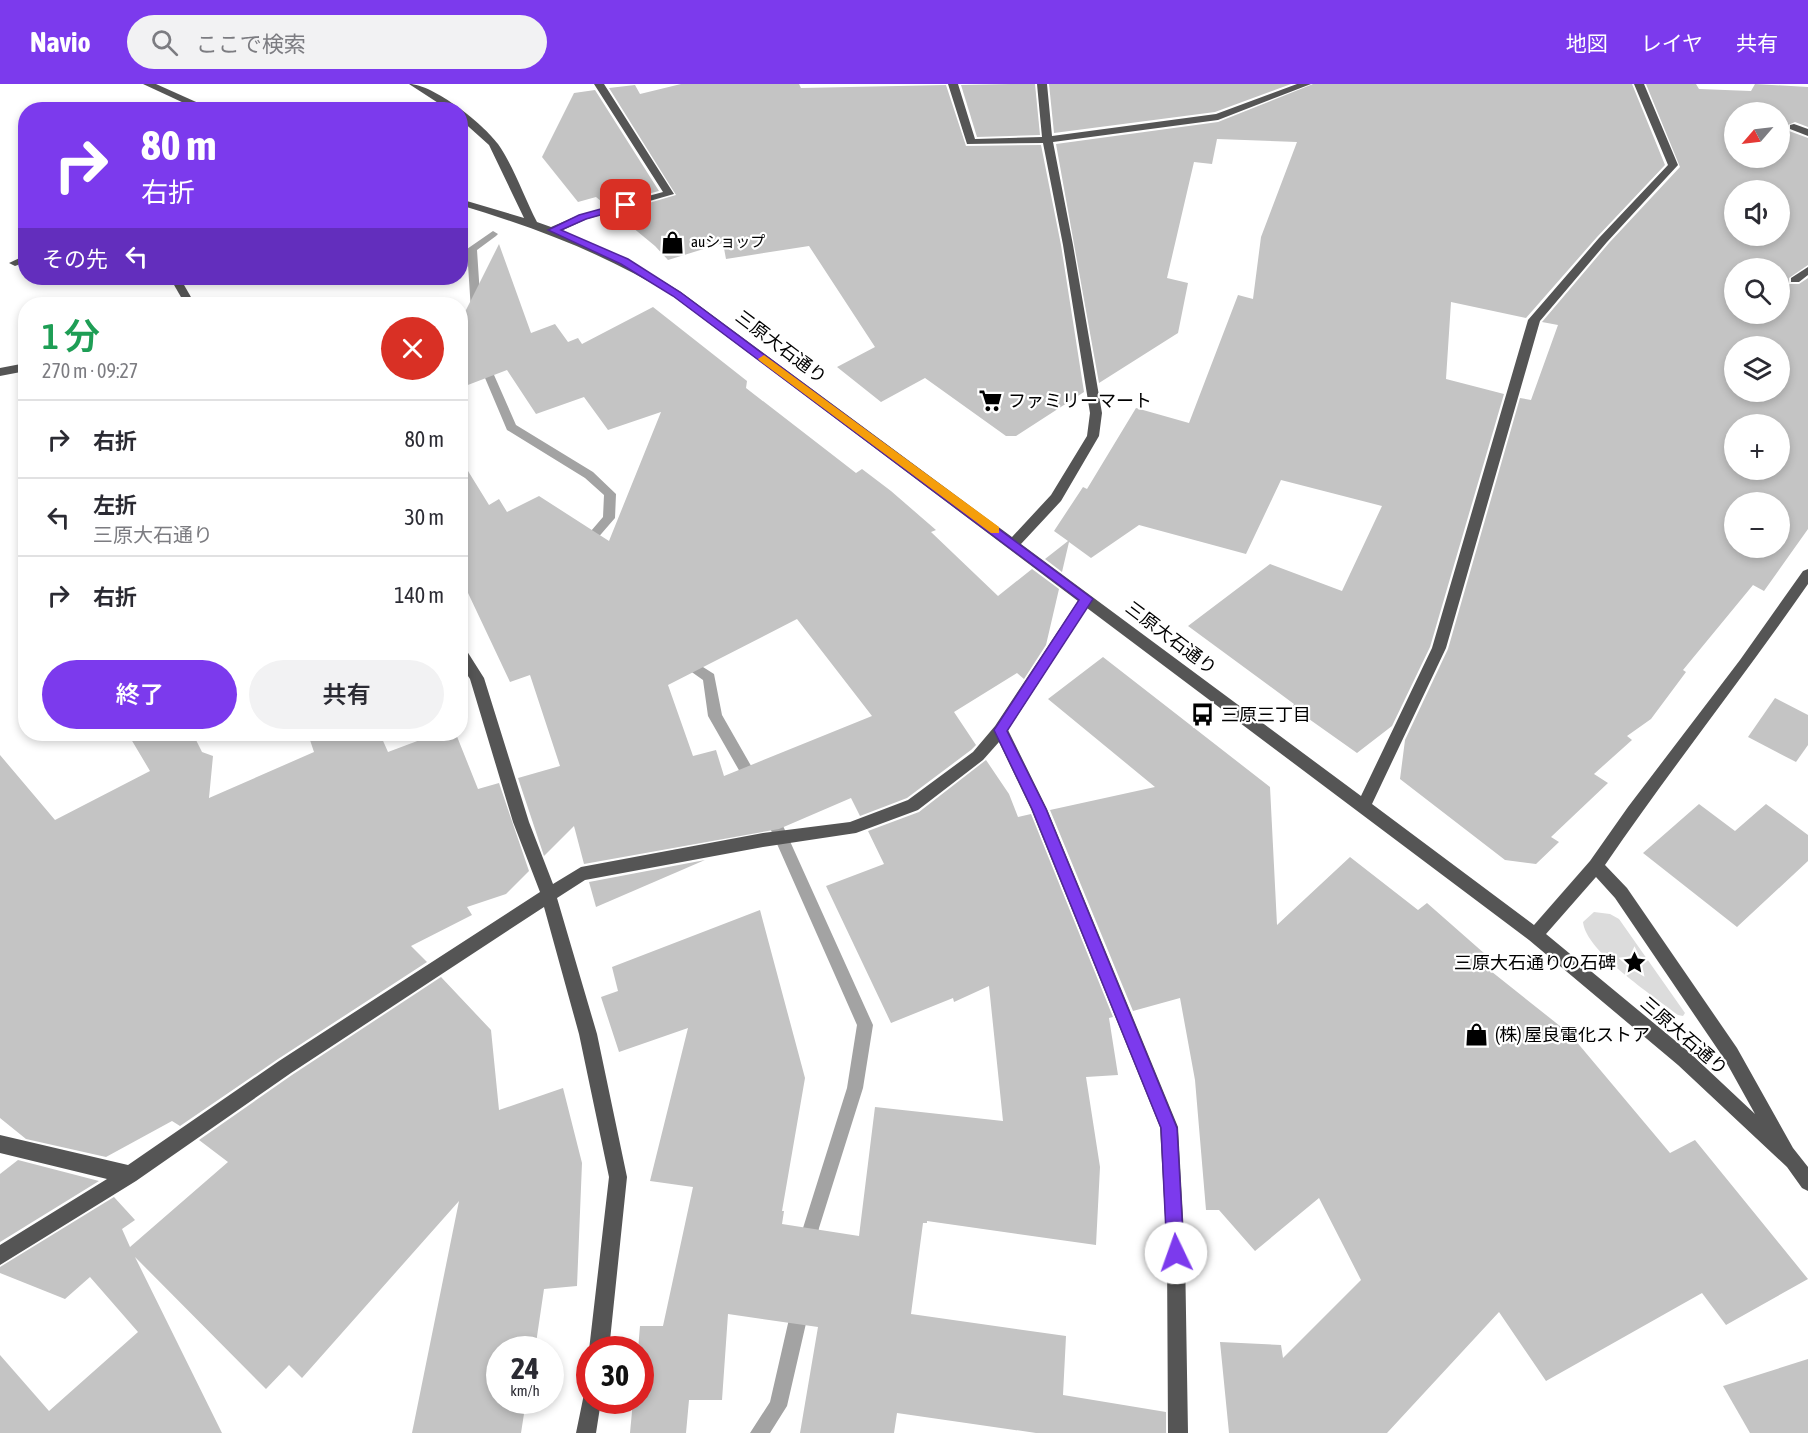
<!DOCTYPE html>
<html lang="ja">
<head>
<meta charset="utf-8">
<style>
  :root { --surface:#fff; --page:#f2f2f3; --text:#2b2b33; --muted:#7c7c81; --line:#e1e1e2; --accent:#7c3aed }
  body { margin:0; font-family:"Asap Condensed","Noto Sans JP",sans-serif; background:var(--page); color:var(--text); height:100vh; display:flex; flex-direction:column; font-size:22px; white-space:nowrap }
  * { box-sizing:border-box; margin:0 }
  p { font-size:20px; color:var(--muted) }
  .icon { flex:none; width:33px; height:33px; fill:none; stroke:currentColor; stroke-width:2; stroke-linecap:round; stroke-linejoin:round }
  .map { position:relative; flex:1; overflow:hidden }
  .sheet { position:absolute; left:18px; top:213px; width:450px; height:444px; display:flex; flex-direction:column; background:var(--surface); border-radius:24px; box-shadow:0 3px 9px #0003 }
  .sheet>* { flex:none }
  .top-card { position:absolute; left:18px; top:18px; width:450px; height:183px; border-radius:24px; box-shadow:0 3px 9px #0003; background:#7c3aed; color:#fff; overflow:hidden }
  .needle { width:39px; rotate:242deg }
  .buttons { position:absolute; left:1724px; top:18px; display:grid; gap:12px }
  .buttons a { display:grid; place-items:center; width:66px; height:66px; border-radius:50%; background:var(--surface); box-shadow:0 3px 9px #0003; font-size:30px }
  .speed { position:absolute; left:486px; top:1252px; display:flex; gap:12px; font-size:30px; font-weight:700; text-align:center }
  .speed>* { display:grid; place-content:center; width:78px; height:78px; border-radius:50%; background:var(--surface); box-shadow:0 3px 9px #0003; line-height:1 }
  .speed small { font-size:15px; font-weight:400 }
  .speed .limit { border:9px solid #d22; background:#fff; color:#111 }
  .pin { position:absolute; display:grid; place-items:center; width:51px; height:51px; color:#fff; margin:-26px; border-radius:12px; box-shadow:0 3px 9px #0006 }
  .me { position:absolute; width:66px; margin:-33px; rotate:357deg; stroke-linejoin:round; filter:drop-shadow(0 0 4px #0008) }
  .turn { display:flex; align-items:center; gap:21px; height:126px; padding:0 24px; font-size:27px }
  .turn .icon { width:78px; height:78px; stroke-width:2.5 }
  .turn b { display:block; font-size:42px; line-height:51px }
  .then { display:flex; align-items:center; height:57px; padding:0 24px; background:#0003; gap:12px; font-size:22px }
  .round { display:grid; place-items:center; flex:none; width:63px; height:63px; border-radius:32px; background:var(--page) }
  .overview { display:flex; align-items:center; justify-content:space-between; height:102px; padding:0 24px }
  h1 { font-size:36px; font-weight:600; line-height:45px; color:#1e9e55 }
  .button { display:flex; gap:12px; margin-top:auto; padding:12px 24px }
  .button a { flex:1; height:69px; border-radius:36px; background:var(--accent); color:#fff; font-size:24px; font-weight:600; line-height:69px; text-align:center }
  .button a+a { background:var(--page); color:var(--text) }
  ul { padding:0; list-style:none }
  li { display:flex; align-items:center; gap:18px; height:78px; padding:0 24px; border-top:2px solid var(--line) }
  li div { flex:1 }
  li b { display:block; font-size:22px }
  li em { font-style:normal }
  header { display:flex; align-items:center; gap:36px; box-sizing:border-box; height:84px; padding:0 30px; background:var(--accent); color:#fff }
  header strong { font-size:28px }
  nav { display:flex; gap:33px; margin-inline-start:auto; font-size:21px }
  .search { width:420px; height:54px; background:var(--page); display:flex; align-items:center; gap:15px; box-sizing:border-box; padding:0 21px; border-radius:33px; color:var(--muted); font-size:22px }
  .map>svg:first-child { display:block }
</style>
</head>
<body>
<header>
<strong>Navio</strong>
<div class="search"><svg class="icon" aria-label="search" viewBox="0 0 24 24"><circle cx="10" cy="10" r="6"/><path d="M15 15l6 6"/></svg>ここで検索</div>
<nav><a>地図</a><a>レイヤ</a><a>共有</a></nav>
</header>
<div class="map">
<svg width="1808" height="1349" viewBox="0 0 1808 1349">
  <rect width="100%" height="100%" fill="#fff"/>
  <path fill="#dcdcdc" d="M 1594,828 L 1610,830 L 1619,835 L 1685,929 L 1683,932 L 1678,931 C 1654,912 1586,868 1583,838 Z"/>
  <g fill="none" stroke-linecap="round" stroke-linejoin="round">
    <g fill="#a3a3a3" fill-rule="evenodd">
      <path d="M 493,147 L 498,150 L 496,152 L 477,166 L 481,227 L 476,230 L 471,227 L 467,165 Z"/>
      <path d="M 482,272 L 487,275 L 516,341 L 593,388 L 616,410 L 615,434 L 589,464 L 581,464 L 579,461 L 603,433 L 604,411 L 585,394 L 507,346 L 477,275 Z"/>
      <path d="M 684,571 L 714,590 L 722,631 L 758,694 L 760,698 L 758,702 L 748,702 L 708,632 L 703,596 L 679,579 L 678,576 L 679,573 Z"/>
      <path d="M 777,738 L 782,740 L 784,744 L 873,941 L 863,1004 L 819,1144 L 815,1167 L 809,1169 L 803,1167 L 801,1161 L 803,1144 L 847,1004 L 857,941 L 770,744 L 772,740 Z"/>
      <path d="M 801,1213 L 807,1216 L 810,1222 L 787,1322 L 770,1349 L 750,1349 L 770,1318 L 792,1222 L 795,1216 Z"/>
    </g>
  </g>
  <g fill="#c4c4c4" fill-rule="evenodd">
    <path d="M 681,0 L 799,0 L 801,4 L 946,1 L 966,62 L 1041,61 L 1061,161 L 1084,308 L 1016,352 L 1006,352 L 925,294 L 881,318 L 837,283 L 875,263 L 809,162 L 726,175 L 723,159 L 668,176 L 655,162 L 615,129 L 676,111 L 609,4 L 635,1 L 640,10 Z"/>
    <path d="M 1011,0 L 1035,0 L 1040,51 L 977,53 L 961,1 Z"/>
    <path d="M 1049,0 L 1291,0 L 1215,28 L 1054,49 Z"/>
    <path d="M 1313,0 L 1632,0 L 1665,81 L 1597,153 L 1526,234 L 1451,218 L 1446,295 L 1504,310 L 1430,563 L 1392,642 L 1357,669 L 1292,623 L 1294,620 L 1188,542 L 1270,480 L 1342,507 L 1382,422 L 1281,396 L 1246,470 L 1139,441 L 1091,474 L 1069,458 L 1062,488 L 1045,475 L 1068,457 L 1054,447 L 1083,403 L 1087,405 L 1136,324 L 1189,339 L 1238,211 L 1253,215 L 1261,153 L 1297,58 L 1217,55 L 1212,80 L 1194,78 L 1167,194 L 1188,199 L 1178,249 L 1099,299 L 1056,60 L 1218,38 Z"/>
    <path d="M 1646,0 L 1696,0 L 1699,5 L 1751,7 L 1755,0 L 1808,3 L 1808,43 L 1795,38 L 1788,41 L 1789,47 L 1808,54 L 1808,181 L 1789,194 L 1789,200 L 1799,200 L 1808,194 L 1808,445 L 1764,507 L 1753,501 L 1683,586 L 1686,588 L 1651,635 L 1627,652 L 1632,656 L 1594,690 L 1608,699 L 1551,753 L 1559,758 L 1536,780 L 1505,776 L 1400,695 L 1405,656 L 1448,565 L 1520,314 L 1531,316 L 1558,241 L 1542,238 L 1609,159 L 1680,83 ZM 1734,28 L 1779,28 L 1779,74 L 1734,74 ZM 1734,106 L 1779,106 L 1779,152 L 1734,152 ZM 1734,184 L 1779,184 L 1779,230 L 1734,230 ZM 1734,262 L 1779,262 L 1779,308 L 1734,308 ZM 1734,340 L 1779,340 L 1779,386 L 1734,386 ZM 1734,418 L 1779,418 L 1779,464 L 1734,464 Z"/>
    <path d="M 595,6 L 659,107 L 606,121 L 596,113 L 578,118 L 542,73 L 574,9 Z"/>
    <path d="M 499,160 L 531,249 L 555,240 L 568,258 L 578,254 L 582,260 L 653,223 L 747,297 L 746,304 L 856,389 L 862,385 L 891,407 L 936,446 L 931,448 L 998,512 L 1032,485 L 1059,505 L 1046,561 L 1024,595 L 1017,589 L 954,628 L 976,661 L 971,666 L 907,714 L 860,732 L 851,714 L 779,745 L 584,780 L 574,742 L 544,772 L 518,694 L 560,682 L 530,591 L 510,598 L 460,492 L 460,374 L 489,421 L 499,415 L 507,428 L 539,412 L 609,457 L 661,328 L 608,346 L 584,313 L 536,330 L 507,286 L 460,304 L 460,238 ZM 797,535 L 872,632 L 724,692 L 716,666 L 693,672 L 668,601 Z"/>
    <path d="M 1103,573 L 1270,703 L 1277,841 L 1350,773 L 1418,826 L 1427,819 L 1485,870 L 1477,876 L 1570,950 L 1670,1069 L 1695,1056 L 1808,1195 L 1726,1241 L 1702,1209 L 1546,1297 L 1499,1228 L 1387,1349 L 1229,1349 L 1220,1258 L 1281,1261 L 1283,1274 L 1361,1196 L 1319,1114 L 1255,1167 L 1219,1126 L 1206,1126 L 1195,996 L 1180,914 L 1133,927 L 1050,726 L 1155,703 L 1048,615 Z"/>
    <path d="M 1775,614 L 1808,631 L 1808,661 L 1796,678 L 1748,653 Z"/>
    <path d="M 128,650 L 193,650 L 202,668 L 213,672 L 209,714 L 314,668 L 308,650 L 380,650 L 388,668 L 436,650 L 456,650 L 478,705 L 499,699 L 529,787 L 506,810 L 467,823 L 472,831 L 411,862 L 427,878 L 278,975 L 180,1042 L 172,1037 L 106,1073 L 26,1055 L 0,1034 L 0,671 L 55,736 L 150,687 Z"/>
    <path d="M 986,676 L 1009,710 L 1018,733 L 1031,730 L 1113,933 L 1109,934 L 1118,991 L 1086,993 L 1100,1083 L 1096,1161 L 927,1137 L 927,1139 L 923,1139 L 911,1230 L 1066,1252 L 1063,1311 L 1166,1328 L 1166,1349 L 1036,1349 L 897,1329 L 894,1349 L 800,1349 L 818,1243 L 728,1230 L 722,1316 L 689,1316 L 686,1349 L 630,1349 L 633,1317 L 640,1317 L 640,1266 L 638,1266 L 640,1242 L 663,1242 L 693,1103 L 650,1097 L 688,944 L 619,968 L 601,913 L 618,907 L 612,883 L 760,826 L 805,994 L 782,1127 L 784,1127 L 782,1140 L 859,1152 L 875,1023 L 1003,1037 L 989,902 L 954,918 L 953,914 L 891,939 L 826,802 L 884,780 L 868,747 L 919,728 Z"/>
    <path d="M 1699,720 L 1735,747 L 1766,720 L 1808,751 L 1808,777 L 1737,843 L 1643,769 Z"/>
    <path d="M 705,776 L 596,823 L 589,798 Z"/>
    <path d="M 441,893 L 491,946 L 499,1026 L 563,1004 L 582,1079 L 577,1202 L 544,1205 L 535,1266 L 500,1266 L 500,1317 L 526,1317 L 521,1349 L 412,1349 L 459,1117 L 302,1294 L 289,1281 L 266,1305 L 135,1173 L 222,1349 L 0,1349 L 0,1271 L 49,1327 L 138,1248 L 90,1193 L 65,1215 L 0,1189 L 0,1183 L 114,1113 L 135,1136 L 122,1145 L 130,1163 L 228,1078 L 199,1056 L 292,991 Z"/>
    <path d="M 18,1076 L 99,1097 L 0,1158 L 0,1090 Z"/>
    <path d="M 1808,1275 L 1808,1349 L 1750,1349 L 1723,1302 Z"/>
  </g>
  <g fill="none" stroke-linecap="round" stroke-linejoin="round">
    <g fill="#555" fill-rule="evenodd">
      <path d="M 143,0 L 156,0 L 214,26 L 199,26 Z"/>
      <path d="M 409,0 C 433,0 484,40 498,60 C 514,83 524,113 537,138 L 551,143 L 579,131 L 663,108 L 594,0 L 604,0 L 674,110 L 587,135 L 561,147 L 628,176 L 681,208 L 1012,453 L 1051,411 L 1087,352 L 1090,329 L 1063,161 L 1043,59 L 967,60 L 948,0 L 958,0 L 975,55 L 1042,53 L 1037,0 L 1047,0 L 1052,52 L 1216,30 L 1297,0 L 1311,0 L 1218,36 L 1053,58 L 1073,161 L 1102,329 L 1099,352 L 1061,417 L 1021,460 L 1361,712 L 1432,564 L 1528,236 L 1599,154 L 1668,81 L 1634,0 L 1644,0 L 1678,81 L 1607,158 L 1540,237 L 1446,564 L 1372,720 L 1534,841 L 1590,777 L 1628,723 L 1740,576 L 1803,487 L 1808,485 L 1808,500 C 1742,595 1670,686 1605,781 L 1627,804 L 1737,964 L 1793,1064 L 1808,1083 L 1808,1107 L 1802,1104 L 1787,1083 L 1678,981 L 1529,856 L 1087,524 L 1008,646 L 1047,725 L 1178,1043 L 1185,1169 L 1188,1349 L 1168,1349 L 1167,1169 L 1160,1043 L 1031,725 L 999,658 L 983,676 L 918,726 L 856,749 L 763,763 L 585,796 L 557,814 L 597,950 L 627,1093 L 609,1266 L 589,1266 L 609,1093 L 579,950 L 544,823 L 291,989 L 136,1097 L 0,1181 L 0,1161 L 107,1095 L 0,1069 L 0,1051 L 128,1081 L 279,977 L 540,808 L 513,738 L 470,595 L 460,580 L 460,563 L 465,564 L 484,594 L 529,738 L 553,800 L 581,783 L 763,749 L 850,738 L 908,716 L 973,668 L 995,642 L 1078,517 L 673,212 C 606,170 536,144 460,121 L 460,115 L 524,134 L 489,61 L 460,35 L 460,26 L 449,26 ZM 1596,793 L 1615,814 L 1725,976 L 1755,1030 L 1690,969 L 1546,850 Z"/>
      <path d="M 1794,40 L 1808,45 L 1808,52 L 1790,45 L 1790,41 Z"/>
      <path d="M 26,171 L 26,178 L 15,182 L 9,179 Z"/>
      <path d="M 1808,183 L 1808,191 L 1799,198 L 1791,198 L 1791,194 Z"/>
      <path d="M 170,194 L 180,194 L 195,220 L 185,220 Z"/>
      <path d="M 26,279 L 26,287 L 0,292 L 0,284 Z"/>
      <path d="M 590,1308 L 590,1317 L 601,1317 L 596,1349 L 576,1349 L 584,1310 Z"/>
    </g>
  </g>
  <path fill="#7c3aed" stroke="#51269a" stroke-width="1.5" d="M 626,118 L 629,119 L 629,123 L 586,135 L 561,146 L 628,175 L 680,208 L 1093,515 L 1007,647 L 1046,725 L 1177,1044 L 1184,1169 L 1182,1175 L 1176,1178 L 1170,1175 L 1167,1169 L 1161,1044 L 1032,725 L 994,646 L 1079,516 L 673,212 L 621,180 L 548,146 L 579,131 Z"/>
  <path fill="#f59e0b" d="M 764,271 L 999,443 L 999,449 L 991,449 L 760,277 L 758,275 Z"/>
  <defs>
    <symbol id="shop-bare" viewBox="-9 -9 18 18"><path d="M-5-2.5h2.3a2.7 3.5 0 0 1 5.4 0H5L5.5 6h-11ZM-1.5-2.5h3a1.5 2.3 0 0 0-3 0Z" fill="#000" stroke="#fff" stroke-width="2.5" paint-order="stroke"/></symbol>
    <symbol id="supermarket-bare" viewBox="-9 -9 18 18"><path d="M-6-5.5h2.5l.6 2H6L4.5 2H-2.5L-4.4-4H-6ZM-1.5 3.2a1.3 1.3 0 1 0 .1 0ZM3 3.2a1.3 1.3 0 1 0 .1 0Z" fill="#000" stroke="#fff" stroke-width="2.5" paint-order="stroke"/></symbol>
    <symbol id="bus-bare" viewBox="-9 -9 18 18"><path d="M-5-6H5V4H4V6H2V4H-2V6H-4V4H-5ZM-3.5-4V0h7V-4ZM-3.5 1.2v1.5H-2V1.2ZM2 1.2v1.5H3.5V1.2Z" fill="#000" stroke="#fff" stroke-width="2.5" paint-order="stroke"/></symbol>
    <symbol id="sight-bare" viewBox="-9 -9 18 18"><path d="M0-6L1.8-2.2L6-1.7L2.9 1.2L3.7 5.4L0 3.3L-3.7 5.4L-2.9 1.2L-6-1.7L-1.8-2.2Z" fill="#000" stroke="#fff" stroke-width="2.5" paint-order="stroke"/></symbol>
  </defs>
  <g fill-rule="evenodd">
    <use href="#shop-bare" x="656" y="142" width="33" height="33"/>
    <use href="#supermarket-bare" x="974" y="300" width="33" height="33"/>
    <use href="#bus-bare" x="1186" y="614" width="33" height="33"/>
    <use href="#sight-bare" x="1618" y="862" width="33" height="33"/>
    <use href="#shop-bare" x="1460" y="934" width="33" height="33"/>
  </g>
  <g text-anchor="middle" stroke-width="4.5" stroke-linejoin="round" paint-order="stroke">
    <g font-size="15" fill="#000" stroke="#fff" text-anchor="start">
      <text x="691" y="163">auショップ</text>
    </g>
    <g font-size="18" fill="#000" stroke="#fff">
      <text transform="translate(781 263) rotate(37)" y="6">三原大石通り</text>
      <text transform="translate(1171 554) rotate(37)" y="6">三原大石通り</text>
      <text transform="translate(1684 952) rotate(41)" y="6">三原大石通り</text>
    </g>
    <g font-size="18" fill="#000" stroke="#fff" text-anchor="start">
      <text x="1008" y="323">ファミリーマート</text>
      <text x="1221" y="637">三原三丁目</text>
      <text x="1616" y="885" text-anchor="end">三原大石通りの石碑</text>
      <text x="1495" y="957">(株) 屋良電化ストア</text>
    </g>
  </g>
</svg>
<div class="buttons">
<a><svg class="needle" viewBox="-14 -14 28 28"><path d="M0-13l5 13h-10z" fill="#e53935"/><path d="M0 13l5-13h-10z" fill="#7c7c81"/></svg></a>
<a><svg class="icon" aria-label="sound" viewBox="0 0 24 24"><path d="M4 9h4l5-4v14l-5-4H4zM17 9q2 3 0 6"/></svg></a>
<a><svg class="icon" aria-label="search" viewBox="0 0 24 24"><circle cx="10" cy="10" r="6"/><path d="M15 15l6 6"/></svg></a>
<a><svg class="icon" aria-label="layers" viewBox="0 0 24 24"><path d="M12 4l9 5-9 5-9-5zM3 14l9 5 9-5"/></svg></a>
<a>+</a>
<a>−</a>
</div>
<div class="speed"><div>24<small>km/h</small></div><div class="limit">30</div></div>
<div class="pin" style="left:626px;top:121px;background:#d93025"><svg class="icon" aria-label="arrive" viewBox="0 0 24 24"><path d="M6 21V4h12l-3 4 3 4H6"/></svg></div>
<svg class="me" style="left:1176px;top:1169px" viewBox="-20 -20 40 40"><circle r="19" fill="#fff"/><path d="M0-13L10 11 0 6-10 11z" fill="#7c3aed"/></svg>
<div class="top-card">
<div class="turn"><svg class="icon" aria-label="right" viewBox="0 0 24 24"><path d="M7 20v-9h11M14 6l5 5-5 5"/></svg><div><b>80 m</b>右折</div></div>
<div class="then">その先<svg class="icon" aria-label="left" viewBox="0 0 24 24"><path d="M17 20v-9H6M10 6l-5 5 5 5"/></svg></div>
</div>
<section class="sheet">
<div class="overview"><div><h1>1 分</h1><p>270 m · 09:27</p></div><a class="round" style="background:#d93025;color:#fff"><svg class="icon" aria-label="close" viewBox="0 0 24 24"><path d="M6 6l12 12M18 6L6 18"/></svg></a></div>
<ul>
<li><svg class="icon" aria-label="right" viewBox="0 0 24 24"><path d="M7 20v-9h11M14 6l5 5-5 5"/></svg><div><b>右折</b></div><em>80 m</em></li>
<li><svg class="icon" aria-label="left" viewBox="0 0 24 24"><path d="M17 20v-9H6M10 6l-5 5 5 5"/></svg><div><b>左折</b><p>三原大石通り</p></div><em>30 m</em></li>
<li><svg class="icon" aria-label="right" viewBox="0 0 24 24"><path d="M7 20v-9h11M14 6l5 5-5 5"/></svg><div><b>右折</b></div><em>140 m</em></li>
</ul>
<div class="button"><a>終了</a><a>共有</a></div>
</section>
</div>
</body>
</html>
